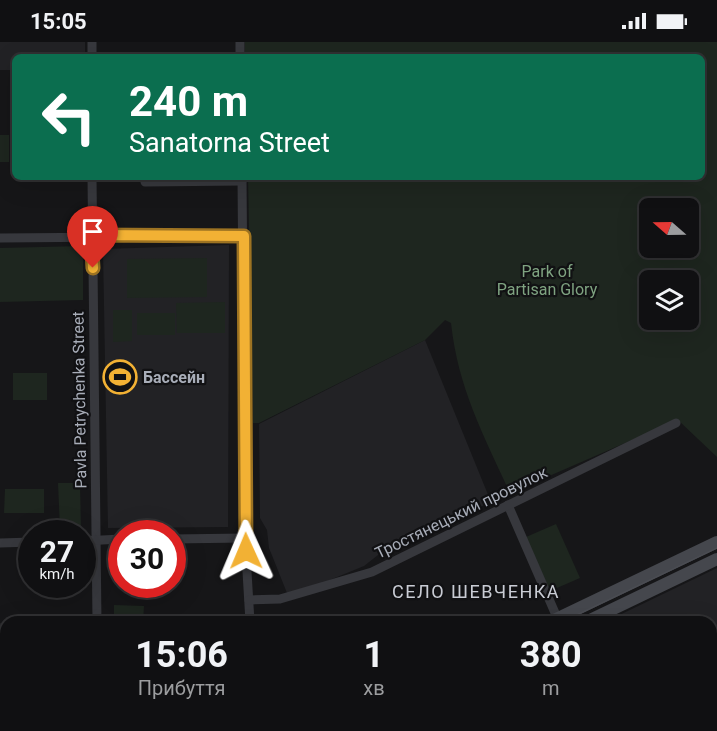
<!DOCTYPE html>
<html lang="uk">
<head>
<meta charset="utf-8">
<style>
  :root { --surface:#101012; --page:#19191b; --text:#f1f3f6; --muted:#9c9d9f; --line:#303032 }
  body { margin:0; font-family:Roboto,sans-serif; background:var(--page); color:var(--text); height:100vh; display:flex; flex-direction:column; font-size:22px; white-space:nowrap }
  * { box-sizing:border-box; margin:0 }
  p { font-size:20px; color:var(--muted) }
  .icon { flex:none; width:33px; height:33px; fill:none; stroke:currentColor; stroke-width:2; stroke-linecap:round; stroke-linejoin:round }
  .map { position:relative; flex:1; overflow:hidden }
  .sheet { position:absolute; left:0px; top:574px; width:717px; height:116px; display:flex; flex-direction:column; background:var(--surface); border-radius:18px 18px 0 0; box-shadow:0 6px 24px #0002,0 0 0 2px var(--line) }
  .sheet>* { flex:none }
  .banner { position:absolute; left:12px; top:12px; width:693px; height:126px; border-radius:9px; box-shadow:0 6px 24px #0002,0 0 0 2px var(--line); background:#0b6e4f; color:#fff; overflow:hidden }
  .needle { width:39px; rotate:290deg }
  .fabs { position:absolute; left:639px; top:156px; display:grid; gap:12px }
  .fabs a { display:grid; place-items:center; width:60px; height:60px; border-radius:9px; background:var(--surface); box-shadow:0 6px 24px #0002,0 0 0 2px var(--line); font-size:30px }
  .speed { position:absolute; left:18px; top:478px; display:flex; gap:12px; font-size:30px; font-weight:700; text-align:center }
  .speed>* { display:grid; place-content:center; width:78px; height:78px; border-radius:50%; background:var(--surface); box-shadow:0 6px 24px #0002,0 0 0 2px var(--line); line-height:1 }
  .speed small { font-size:15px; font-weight:400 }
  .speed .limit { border:9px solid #d22; background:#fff; color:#111 }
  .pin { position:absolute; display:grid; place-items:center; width:51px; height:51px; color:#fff; margin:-62px -26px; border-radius:50% 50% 50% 0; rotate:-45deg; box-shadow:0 0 6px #0007 }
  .pin .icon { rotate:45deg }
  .me { position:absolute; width:66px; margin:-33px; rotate:359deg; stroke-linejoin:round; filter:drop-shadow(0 0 4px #0008) }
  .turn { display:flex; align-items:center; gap:21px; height:126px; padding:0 18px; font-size:27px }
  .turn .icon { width:78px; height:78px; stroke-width:2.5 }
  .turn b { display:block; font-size:42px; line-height:51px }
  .eta { display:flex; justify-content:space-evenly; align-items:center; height:102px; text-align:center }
  .eta b { font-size:36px; font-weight:700; line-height:42px }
  .status { display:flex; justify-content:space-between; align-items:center; height:42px; padding:0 30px; background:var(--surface); direction:ltr }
  .status svg { height:16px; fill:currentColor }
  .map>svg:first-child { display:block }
</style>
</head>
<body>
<div class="status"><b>15:05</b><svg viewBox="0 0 49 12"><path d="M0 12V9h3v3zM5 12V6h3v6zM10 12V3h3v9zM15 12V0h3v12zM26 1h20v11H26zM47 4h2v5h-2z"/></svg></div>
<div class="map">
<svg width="717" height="689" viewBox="0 0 717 689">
  <rect width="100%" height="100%" fill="#161618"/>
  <g fill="#222225">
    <path d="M 0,0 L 85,0 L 85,15 L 15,15 L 15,28 L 0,28 Z"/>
    <path d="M 229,203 L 228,485 L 108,486 L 103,207 Z"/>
    <path d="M 425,298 L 491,460 L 378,513 L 364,524 L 320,542 L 287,551 L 269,506 L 267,488 L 260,476 L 259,382 Z"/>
    <path d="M 717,526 L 717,689 L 634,689 L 632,684 L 711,684 L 711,580 L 605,580 Z"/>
    <path d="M 82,577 L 82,580 L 6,580 L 6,684 L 84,685 L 0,689 L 0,581 Z"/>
    <path d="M 513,684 L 619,684 L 622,689 L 516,689 Z"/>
  </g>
  <g fill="#1e261f" fill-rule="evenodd">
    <path d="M 245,0 L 717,0 L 717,415 L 678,378 L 510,451 C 483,392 458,346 451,281 L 445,278 L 425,298 L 259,381 L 253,381 L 248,135 L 702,135 L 702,15 L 245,15 ZM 650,166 L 688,166 L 688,206 L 650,206 ZM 650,238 L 688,238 L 688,278 L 650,278 Z"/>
    <rect x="0" y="93" width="9" height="27"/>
    <path d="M 83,204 L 83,258 L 0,260 L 0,206 Z"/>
    <path d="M 207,216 L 207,255 L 127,256 L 127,217 Z"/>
    <path d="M 225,260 L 225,291 L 177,291 L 176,261 Z"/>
    <path d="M 113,268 L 132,268 L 132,299 L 113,300 Z"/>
    <rect x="137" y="271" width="38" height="22"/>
    <rect x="13" y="331" width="34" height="27"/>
    <path d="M 58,441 L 80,441 L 81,487 L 60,487 Z"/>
    <path d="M 5,447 L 44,447 L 44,471 L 4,471 Z"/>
    <path d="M 556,482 L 580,536 L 550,549 L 526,495 Z"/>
    <path d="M 114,563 L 144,564 L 143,580 L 114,580 Z"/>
    <path d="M 190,684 L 277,684 L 279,689 L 190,689 Z"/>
  </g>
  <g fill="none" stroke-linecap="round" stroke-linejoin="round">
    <g stroke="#37383d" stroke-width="9">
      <path d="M 240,0 L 240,15"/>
      <path d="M 92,15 L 92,0"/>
      <path d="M 92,135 L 97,580"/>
      <path d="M 242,135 L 245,496 L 250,580"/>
      <path d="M 145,140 L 242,139"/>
      <path d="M 0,196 L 244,194"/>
      <path d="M 508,463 L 559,580"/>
      <path d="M 172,497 L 245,496"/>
      <path d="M 82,499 L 122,497"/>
      <path d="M 0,501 L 32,500"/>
      <path d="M 249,558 L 280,557 L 372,530 L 676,381"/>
      <path d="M 98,684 L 98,689"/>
      <path d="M 286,684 L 288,689"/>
    </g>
    <g stroke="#45474d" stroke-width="12">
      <path d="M 550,580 L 717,500"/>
      <path d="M 586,580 L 717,517"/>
      <path d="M 325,689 L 335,684"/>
      <path d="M 359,689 L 369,684"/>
    </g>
    <g stroke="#4a4c52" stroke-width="1.5">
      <path d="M 562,580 L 717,506"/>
      <path d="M 347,689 L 358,684"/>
    </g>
  </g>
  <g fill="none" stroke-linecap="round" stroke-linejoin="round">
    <defs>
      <path id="route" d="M 93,226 L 91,193 L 244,194 L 246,509"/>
    </defs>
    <use href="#route" stroke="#9d7322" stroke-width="15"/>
    <use href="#route" stroke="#f2b134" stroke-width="10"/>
  </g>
  <defs>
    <symbol id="stadium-ring" viewBox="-11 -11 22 22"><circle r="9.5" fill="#111113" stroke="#f2b134" stroke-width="1.5"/><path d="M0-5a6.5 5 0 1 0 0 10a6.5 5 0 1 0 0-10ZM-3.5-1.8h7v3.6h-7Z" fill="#f2b134"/></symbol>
  </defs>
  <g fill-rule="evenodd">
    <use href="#stadium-ring" x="101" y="316" width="38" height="38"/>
  </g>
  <g text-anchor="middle" stroke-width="4.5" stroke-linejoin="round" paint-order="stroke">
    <g font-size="16" fill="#7fa381" stroke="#111113">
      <text x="547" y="235">Park of<tspan x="547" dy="18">Partisan Glory</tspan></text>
    </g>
    <g font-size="16" font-weight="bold" fill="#a8adb8" stroke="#111113" text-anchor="start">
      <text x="143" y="341">Бассейн</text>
    </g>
    <g font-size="16" fill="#a8adb8" stroke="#111113">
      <text transform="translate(79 358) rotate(-91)" y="6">Pavla Petrychenka Street</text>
      <text transform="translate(461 470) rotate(-26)" y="6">Тростянецький провулок</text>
    </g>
    <g font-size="18" letter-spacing="1.5" fill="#c9ccd4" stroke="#111113">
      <text x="476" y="556">СЕЛО ШЕВЧЕНКА</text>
    </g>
  </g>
</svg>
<div class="fabs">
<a><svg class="needle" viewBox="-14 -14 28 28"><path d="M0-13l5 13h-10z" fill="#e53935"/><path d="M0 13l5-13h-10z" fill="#9c9d9f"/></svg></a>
<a><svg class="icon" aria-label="layers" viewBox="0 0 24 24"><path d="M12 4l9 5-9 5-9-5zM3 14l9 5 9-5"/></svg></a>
</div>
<div class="speed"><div>27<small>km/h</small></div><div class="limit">30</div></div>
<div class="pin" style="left:93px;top:226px;background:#d93025"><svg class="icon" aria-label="arrive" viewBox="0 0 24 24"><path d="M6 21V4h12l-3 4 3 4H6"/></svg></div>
<svg class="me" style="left:246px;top:509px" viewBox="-20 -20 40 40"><path d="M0-17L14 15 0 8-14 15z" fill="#f2b134" stroke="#fff" stroke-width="4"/></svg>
<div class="banner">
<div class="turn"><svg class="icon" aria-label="left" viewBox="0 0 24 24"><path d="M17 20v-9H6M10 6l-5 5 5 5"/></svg><div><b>240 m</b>Sanatorna Street</div></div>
</div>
<section class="sheet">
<div class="eta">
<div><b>15:06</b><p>Прибуття</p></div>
<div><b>1</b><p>хв</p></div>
<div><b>380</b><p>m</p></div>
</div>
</section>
</div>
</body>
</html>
